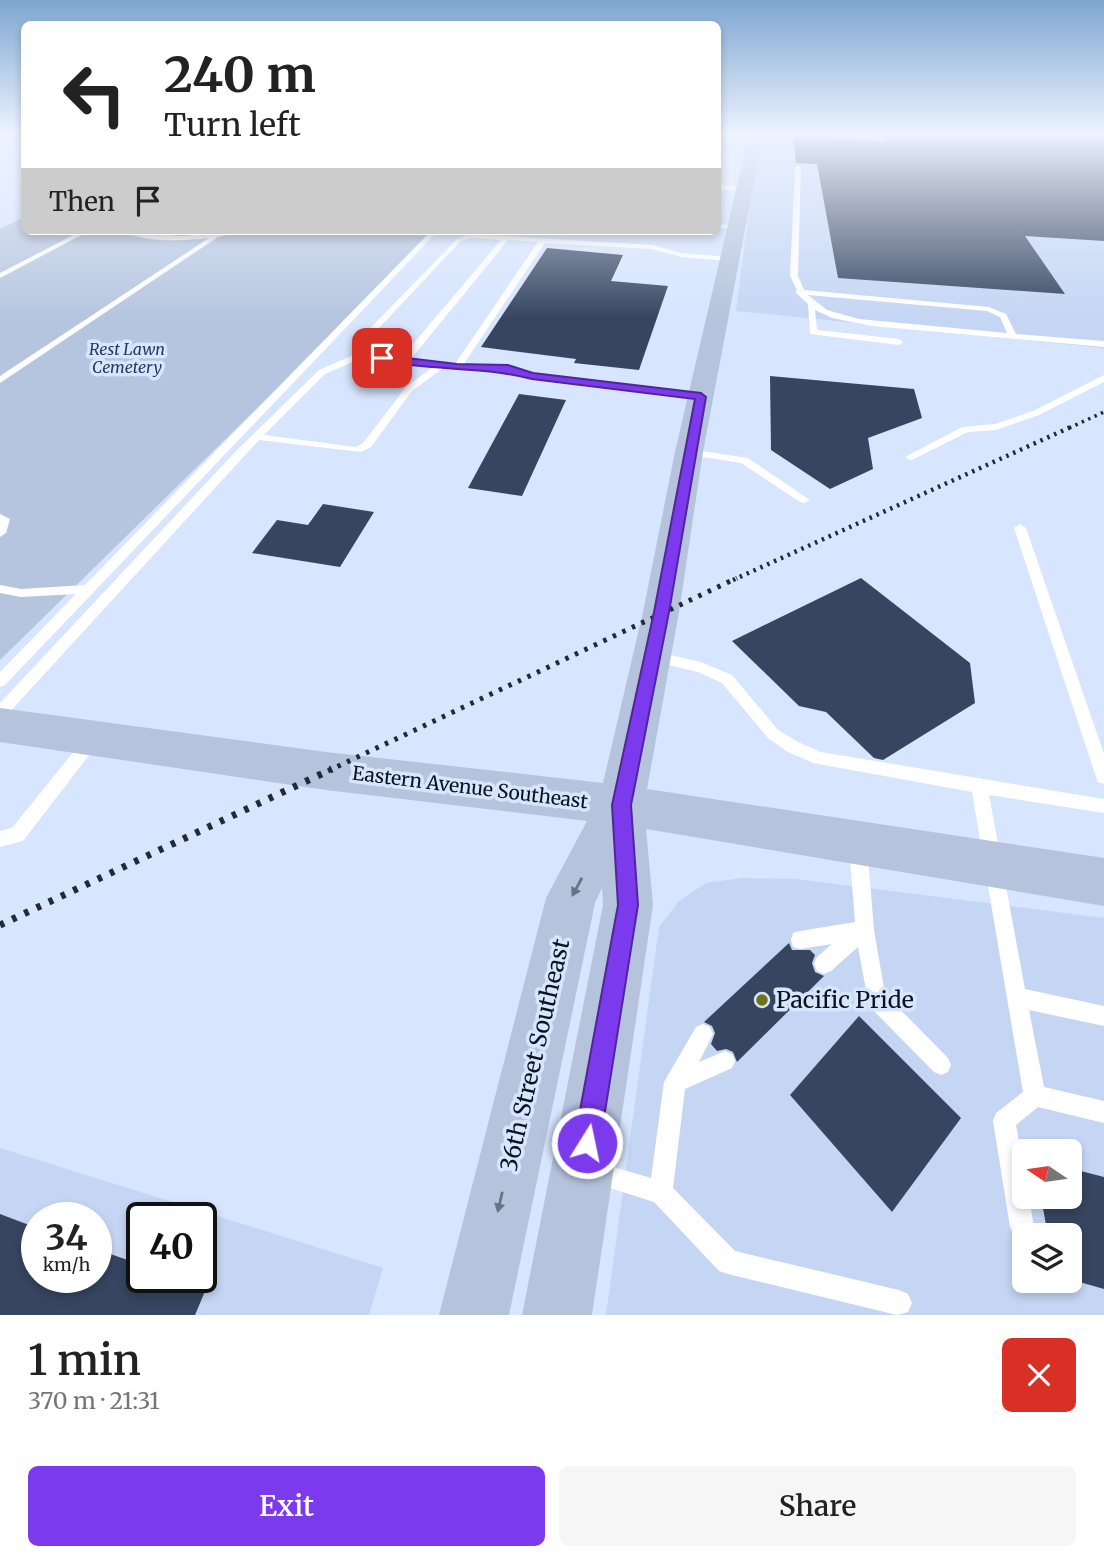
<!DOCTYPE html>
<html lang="en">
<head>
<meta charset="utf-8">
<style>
  :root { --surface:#fff; --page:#f6f6f6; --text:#222; --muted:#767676; --accent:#7c3aed }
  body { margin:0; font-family:Merriweather,serif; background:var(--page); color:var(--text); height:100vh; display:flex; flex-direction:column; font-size:26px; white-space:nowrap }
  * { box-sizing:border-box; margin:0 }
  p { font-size:23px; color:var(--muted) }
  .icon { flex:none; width:38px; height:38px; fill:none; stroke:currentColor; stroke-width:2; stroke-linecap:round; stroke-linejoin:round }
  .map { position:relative; height:1315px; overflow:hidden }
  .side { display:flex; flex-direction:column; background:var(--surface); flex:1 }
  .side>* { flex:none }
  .guide { position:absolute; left:21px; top:21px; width:700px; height:214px; border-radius:10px; box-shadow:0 4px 10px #0003; background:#fff; color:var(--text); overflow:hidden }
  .needle { width:46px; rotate:283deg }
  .fabs { position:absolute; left:1012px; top:1139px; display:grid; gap:14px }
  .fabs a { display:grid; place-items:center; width:70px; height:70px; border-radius:10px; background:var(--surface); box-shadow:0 4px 10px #0003; font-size:35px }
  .speed { position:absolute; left:21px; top:1202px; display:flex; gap:14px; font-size:35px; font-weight:700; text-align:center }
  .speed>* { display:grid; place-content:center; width:91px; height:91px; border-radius:50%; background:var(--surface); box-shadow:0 4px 10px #0003; line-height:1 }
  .speed small { font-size:18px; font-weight:400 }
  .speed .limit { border:4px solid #111; border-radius:10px; background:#fff; color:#111 }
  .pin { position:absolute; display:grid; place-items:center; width:60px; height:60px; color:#fff; margin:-30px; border-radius:14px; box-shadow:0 4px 10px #0006 }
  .me { position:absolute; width:77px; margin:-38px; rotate:10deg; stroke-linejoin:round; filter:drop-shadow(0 0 5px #0008) }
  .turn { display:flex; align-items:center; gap:24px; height:147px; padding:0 28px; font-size:32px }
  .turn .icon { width:91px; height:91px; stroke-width:2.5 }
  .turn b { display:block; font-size:49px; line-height:60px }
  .then { display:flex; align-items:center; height:66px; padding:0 28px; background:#0003; gap:14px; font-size:26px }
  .round { display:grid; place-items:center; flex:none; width:74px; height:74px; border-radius:10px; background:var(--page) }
  .overview { display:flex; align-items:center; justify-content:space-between; height:119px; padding:0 28px }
  h1 { font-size:42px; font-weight:600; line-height:52px }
  .primary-button { display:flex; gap:14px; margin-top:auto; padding:14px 28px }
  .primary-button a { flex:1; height:80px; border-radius:10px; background:var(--accent); color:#fff; font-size:28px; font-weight:600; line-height:80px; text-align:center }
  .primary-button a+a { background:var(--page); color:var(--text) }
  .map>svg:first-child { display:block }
</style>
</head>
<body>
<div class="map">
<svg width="1104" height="1315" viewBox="0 0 1104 1315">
  <rect width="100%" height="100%" fill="#d7e5fe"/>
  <g fill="#c5d6f4" fill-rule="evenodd">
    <path d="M 759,134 L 1104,134 L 1104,348 L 736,311 Z"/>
    <path d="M 742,878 L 796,879 L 1104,918 L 1104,1315 L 606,1315 L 659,927 L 679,901 L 706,883 ZM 1024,1152 L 1069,1152 L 1069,1197 L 1024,1197 ZM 1024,1236 L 1069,1236 L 1069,1281 L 1024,1281 Z"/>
    <path d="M 0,1148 L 383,1268 L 369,1315 L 0,1315 ZM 37,1218 L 96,1218 L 96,1278 L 37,1278 ZM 142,1218 L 201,1218 L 201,1278 L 142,1278 Z"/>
  </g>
  <path fill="#b6c5df" d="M 24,217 L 24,231 L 438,231 L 0,660 L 0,229 Z"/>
  <g fill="#374560">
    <path d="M 883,134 L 1104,134 L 1104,241 L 1025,236 L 1065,294 L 838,278 L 817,164 L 796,163 L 793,135 L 886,141 Z"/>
    <path d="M 547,248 L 623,255 L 611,281 L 668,286 L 639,370 L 574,363 L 576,359 L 481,347 Z"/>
    <path d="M 770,376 L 914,389 L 922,418 L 868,438 L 873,469 L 830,489 L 771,450 Z"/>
    <path d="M 519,394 L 566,400 L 522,496 L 468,488 Z"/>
    <path d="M 323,504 L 374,512 L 340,567 L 252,553 L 277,520 L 308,525 Z"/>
    <path d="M 861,578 L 970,663 L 975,703 L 883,760 L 874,758 L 826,712 L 799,706 L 732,641 Z"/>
    <path d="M 789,943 L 792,950 L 810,950 L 815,955 L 812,963 L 815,972 L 824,976 L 737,1062 L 733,1052 L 726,1049 L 717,1051 L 711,1044 L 715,1033 L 712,1026 L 704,1022 Z"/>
    <path d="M 859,1016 L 961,1118 L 892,1212 L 790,1095 Z"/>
    <path d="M 1069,1168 L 1104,1177 L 1104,1289 L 1069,1279 L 1069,1236 L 1048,1236 L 1041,1197 L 1069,1197 Z"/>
    <path d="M 0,1214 L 37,1228 L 37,1278 L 96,1278 L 96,1249 L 142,1265 L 142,1278 L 175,1278 L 206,1289 L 195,1315 L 0,1315 Z"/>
  </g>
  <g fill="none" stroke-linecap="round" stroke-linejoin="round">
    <g fill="#fff" fill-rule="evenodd">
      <path d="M 718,138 L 754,140 L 757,142 L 718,142 Z"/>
      <path d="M 798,165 L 801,167 L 798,276 L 804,290 L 989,307 L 1006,314 L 1016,334 L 1104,341 L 1104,347 L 872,326 L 832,318 L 815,310 L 817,330 L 899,339 L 903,342 L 899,345 L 810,334 L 808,304 L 795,292 L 797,290 L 790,276 L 795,167 ZM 808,295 L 987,311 L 1000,317 L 1007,333 L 859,319 L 827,310 Z"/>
      <path d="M 718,185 L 744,187 L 747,189 L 744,191 L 718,189 Z"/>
      <path d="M 718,224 L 739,227 L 736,229 L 718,228 Z"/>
      <path d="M 81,231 L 89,231 L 0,278 L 0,273 Z"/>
      <path d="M 122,231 L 181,236 L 240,231 L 218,237 L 0,383 L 0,376 L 209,238 C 181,241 146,243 122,231 Z"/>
      <path d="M 431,231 L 438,231 L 5,685 L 0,687 L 0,672 L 76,594 L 21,597 L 0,593 L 0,585 L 21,589 L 85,585 Z"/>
      <path d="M 471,234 L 652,245 L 681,253 L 732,257 L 729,261 L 681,257 L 652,249 L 545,243 L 463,365 L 508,366 L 533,373 L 701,394 L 704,395 L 704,399 L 532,379 L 507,372 L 443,368 L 412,391 L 371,447 L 361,452 L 259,440 L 5,717 L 0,719 L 0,703 L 237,450 L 319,370 L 356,354 L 355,344 L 457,239 ZM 472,238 L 501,240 L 402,357 L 365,353 L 362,346 L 461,241 ZM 508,240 L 538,242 L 455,364 L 411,359 ZM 362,358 L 433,367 L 406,387 L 363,443 L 356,447 L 264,435 L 325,374 Z"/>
      <path d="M 1104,375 L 1104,382 L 1039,415 L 996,430 L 968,432 L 914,459 L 910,460 L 905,457 L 962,427 L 995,424 L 1033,411 Z"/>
      <path d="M 689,449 L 748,458 L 810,500 L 804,503 L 800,502 L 741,463 L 685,454 L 684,452 Z"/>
      <path d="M 0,514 L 10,519 L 6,533 L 0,537 Z"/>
      <path d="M 1020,524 L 1026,528 L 1104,754 L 1104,784 L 1098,782 L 1096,777 L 1014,528 Z"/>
      <path d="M 652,651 L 701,662 L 732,675 L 778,730 L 798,742 L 821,752 L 1104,799 L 1104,813 L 989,795 L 1025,989 L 1104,1006 L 1104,1026 L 1029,1010 L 1044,1087 L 1104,1101 L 1104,1123 L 1038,1107 L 1016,1125 L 1024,1170 L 1024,1197 L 1029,1197 L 1034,1227 L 1030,1235 L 1024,1236 L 1022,1239 L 1014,1235 L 1010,1227 L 993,1121 L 996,1113 L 1023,1092 L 972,792 L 813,763 L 788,752 L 768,738 L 722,683 L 698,672 L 647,660 L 645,656 L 647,652 Z"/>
      <path d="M 92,734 L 97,735 L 100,740 L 97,745 L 23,841 L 0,847 L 0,831 L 12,828 L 87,735 Z"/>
      <path d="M 858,838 L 864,840 L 867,846 L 874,930 L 885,994 L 948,1058 L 951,1065 L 948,1072 L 941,1075 L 934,1072 L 869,1006 L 858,947 L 831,971 L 824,974 L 817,971 L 814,964 L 817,957 L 832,944 L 800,949 L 793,947 L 791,940 L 793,933 L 800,931 L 855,922 L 849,846 L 852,840 Z"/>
      <path d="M 703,1024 L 710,1027 L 713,1034 L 699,1062 L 725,1051 L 732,1054 L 735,1061 L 732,1068 L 685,1089 L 673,1188 L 735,1251 L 899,1290 L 908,1294 L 912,1303 L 908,1312 L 897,1315 L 728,1274 L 719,1271 L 654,1202 L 588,1181 L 585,1173 L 588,1165 L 596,1162 L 651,1178 L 664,1082 L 696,1027 Z"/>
    </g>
    <path fill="#b5c3dc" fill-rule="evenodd" d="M 749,134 L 763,134 L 703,452 L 679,612 L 647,789 L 1104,858 L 1104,906 L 646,829 L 653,905 L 592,1315 L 522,1315 L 603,905 L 602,888 L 595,903 L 509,1315 L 439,1315 L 546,898 L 587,821 L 326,790 L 0,742 L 0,708 L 326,752 L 603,783 L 643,612 L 675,452 Z"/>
    <path stroke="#232a36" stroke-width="3.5" stroke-dasharray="2.5 4.5" stroke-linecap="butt" d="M 1069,428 L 1104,412"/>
    <path stroke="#232a36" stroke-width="4.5" stroke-dasharray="2.5 5" stroke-linecap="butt" d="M 733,580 L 1073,426"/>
    <path stroke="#232a36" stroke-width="5" stroke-dasharray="3.5 7" stroke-linecap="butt" d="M 328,771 L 737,578"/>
    <path stroke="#232a36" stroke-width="7" stroke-dasharray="4.5 9" stroke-linecap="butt" d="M 0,925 L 332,769"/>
  </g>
  <defs><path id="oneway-solid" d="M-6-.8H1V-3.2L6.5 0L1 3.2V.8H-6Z" transform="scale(1.75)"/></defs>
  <g fill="#697386">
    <use href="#oneway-solid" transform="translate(577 887) rotate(118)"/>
    <use href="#oneway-solid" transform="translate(500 1202) rotate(103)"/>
  </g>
  <linearGradient id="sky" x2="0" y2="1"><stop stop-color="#7ea6d1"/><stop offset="0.42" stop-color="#edf3ff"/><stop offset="1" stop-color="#edf3ff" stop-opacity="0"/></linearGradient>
  <rect width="1104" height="318" fill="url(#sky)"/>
  <path fill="#7c3aed" stroke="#51269a" stroke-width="2" d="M 382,355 L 457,364 L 508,365 L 533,373 L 701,393 L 706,397 L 669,612 L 631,805 L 638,905 L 600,1143 L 596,1152 L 587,1156 L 578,1152 L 574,1143 L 618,905 L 612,805 L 654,612 L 695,399 L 532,379 C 482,366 429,371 379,360 L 377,358 Z"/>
  <circle fill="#6f7319" stroke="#d7e5fe" stroke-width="2.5" cx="762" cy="1000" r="7"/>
  <g text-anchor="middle" stroke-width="7" stroke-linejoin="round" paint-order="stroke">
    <g font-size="16" font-style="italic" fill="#233a64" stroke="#d7e5fe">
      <text x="127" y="355">Rest Lawn<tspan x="127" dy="18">Cemetery</tspan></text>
    </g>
    <g font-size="19" fill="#0c121d" stroke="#d7e5fe">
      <text transform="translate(470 787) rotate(7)" y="7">Eastern Avenue Southeast</text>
    </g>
    <g font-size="23" fill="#0c121d" stroke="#d7e5fe" text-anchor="start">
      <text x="776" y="1008">Pacific Pride</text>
    </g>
    <g font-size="23" fill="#0c121d" stroke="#d7e5fe">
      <text transform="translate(535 1055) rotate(-77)" y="8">36th Street Southeast</text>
    </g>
  </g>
</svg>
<div class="fabs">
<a><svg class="needle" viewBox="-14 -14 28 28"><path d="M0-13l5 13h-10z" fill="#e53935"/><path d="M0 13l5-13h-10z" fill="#767676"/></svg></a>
<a><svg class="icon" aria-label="layers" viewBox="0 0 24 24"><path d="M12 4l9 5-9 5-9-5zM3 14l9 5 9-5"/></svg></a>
</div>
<div class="speed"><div>34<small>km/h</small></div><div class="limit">40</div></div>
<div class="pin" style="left:382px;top:358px;background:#d93025"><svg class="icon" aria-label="arrive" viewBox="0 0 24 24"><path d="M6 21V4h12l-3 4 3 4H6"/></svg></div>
<svg class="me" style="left:587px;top:1143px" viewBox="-20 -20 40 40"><circle r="17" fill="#7c3aed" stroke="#fff" stroke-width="3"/><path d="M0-11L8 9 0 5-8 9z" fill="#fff"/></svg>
<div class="guide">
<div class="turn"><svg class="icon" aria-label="left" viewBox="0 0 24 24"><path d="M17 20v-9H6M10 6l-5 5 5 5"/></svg><div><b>240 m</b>Turn left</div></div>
<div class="then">Then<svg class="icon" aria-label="arrive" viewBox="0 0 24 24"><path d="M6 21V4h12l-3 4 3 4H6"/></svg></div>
</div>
</div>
<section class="side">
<div class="overview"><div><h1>1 min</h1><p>370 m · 21:31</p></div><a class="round" style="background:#d93025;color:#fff"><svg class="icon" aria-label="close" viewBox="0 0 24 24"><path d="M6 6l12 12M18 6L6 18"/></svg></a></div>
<div class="primary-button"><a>Exit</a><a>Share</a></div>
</section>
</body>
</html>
